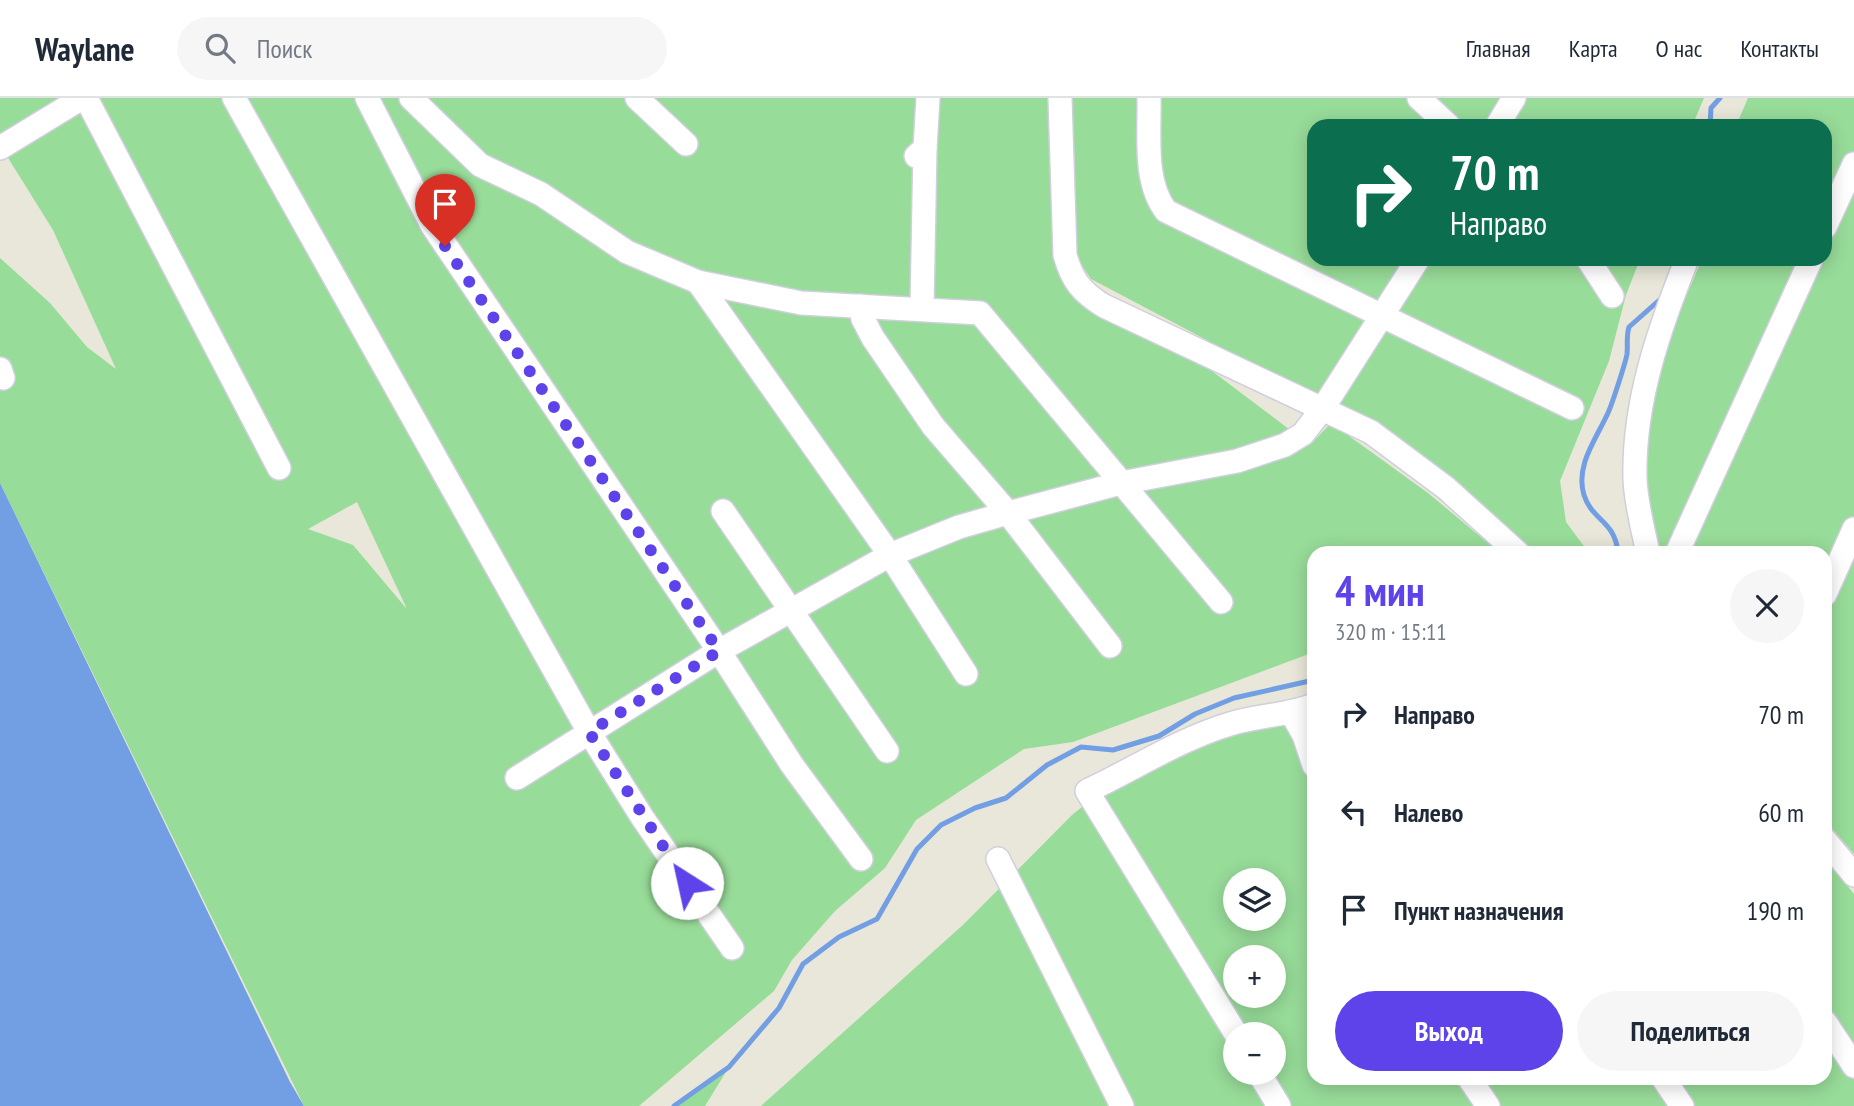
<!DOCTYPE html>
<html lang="ru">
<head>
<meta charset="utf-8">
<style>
  :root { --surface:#fff; --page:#f6f6f7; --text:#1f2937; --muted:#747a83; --line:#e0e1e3; --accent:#5e43eb }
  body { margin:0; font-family:"PT Sans Narrow",sans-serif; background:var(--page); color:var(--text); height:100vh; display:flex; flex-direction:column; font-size:26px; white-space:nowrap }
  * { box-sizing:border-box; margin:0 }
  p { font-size:23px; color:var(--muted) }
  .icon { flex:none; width:38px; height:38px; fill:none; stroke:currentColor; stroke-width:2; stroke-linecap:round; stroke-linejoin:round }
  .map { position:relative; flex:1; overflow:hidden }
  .sheet { position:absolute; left:1307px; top:448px; width:525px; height:539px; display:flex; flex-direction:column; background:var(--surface); border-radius:21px; box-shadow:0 4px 18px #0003 }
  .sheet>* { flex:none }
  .top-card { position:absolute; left:1307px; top:21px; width:525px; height:147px; border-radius:21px; box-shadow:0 4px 18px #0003; background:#0b6e4f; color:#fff; overflow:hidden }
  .controls { position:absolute; left:1223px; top:770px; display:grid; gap:14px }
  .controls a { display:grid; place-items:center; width:63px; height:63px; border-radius:50%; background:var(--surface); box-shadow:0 4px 18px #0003; font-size:35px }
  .pin { position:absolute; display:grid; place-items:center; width:60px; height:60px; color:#fff; margin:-72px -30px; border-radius:50% 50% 50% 0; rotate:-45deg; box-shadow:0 0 7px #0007 }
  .pin .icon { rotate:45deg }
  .me { position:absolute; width:77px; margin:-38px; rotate:325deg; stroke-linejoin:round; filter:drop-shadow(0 0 5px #0008) }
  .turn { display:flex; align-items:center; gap:24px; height:147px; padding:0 28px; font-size:32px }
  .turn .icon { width:91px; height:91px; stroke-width:2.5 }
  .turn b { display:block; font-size:49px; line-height:60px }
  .round { display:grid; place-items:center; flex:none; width:74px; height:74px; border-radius:37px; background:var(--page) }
  .summary { display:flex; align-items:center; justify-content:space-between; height:119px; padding:0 28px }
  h1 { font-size:42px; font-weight:700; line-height:52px; color:var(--accent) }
  .primary-button { display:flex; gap:14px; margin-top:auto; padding:14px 28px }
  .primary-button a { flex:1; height:80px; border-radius:42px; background:var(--accent); color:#fff; font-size:28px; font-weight:700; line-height:80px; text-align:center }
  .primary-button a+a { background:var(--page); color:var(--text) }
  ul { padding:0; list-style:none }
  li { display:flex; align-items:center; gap:21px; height:98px; padding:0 28px }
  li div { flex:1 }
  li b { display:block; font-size:26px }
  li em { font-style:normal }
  header { display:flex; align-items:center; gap:42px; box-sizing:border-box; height:98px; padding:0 35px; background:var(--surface); border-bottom:2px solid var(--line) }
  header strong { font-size:33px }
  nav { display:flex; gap:38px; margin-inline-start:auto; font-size:24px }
  .search { width:490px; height:63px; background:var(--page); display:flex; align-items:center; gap:18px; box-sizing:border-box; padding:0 24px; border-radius:38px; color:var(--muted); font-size:26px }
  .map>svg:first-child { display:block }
</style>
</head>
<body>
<header>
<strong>Waylane</strong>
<div class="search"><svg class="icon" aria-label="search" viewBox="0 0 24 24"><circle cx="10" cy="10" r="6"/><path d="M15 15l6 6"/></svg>Поиск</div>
<nav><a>Главная</a><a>Карта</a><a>О нас</a><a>Контакты</a></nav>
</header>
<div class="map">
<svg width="1854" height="1008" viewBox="0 0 1854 1008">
  <rect width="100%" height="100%" fill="#e8e7d9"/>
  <g fill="#98dc99" fill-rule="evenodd">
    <path d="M 0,0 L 1050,0 L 1063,176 L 1188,255 L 1310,347 L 1331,325 L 1428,395 L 1500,455 L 1314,455 L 1314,554 L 1073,644 L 1024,651 L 916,722 L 885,770 L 835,813 L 792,862 L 774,893 L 639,1008 L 304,1008 L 0,385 L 0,160 L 50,205 L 87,249 L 116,271 L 53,132 L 0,47 ZM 357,404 L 406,509 L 406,510 L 353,447 L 308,431 Z"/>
    <path d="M 1068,0 L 1704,0 L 1692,28 L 1314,28 L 1314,161 L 1640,161 L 1626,197 L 1609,263 L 1560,383 L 1566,424 L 1589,455 L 1527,455 L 1349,317 L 1091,181 L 1078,162 L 1071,121 Z"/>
    <path d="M 1748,0 L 1854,0 L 1854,756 L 1825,722 L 1825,455 L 1655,455 C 1648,410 1639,362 1646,317 C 1654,269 1683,206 1702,161 L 1825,161 L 1825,28 L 1736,28 Z"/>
    <path d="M 1314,611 L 1314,980 L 1825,980 L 1825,760 L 1854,796 L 1854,1008 L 761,1008 L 964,826 L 1072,717 L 1103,692 L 1212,641 ZM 1236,782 L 1274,782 L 1274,821 L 1236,821 ZM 1236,859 L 1274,859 L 1274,898 L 1236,898 ZM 1236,936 L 1274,936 L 1274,975 L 1236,975 Z"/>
    <path d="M 729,969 L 705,1008 L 674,1008 L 679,1005 Z"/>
  </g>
  <path fill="#729ee4" d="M 0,385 L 290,984 L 304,1008 L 0,1008 Z"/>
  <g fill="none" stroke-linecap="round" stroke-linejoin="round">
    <g stroke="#729ee4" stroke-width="5">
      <path d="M 1710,28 L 1711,10 L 1720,0"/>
      <path d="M 1618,455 C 1615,422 1592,423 1584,397 C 1575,368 1596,341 1607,317 C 1611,310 1626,263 1627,256 C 1628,246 1626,239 1629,229 L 1665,197"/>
      <path d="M 674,1008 L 729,969 L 779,910 L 803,866 L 839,839 L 877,821 L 917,751 L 941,727 L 975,710 L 1006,700 L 1047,667 L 1081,649 L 1113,652 L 1159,638 L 1195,616 L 1234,600 L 1314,582"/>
    </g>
    <defs>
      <g id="minor">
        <path d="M 86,0 L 279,370"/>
        <path d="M 234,0 L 589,634 L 642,719 L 732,850"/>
        <path d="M 367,0 L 432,127 L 719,553 L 792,667 L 861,761"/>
        <path d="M 411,0 L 480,67 L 541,96 L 627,154 L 698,184 L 801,205 L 980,215 L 1221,504"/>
        <path d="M 637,0 L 686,46"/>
        <path d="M 1060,0 L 1065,157 C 1072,182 1081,194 1104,208 L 1371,334 L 1446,390 L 1518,455"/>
        <path d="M 1149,0 C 1150,36 1143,83 1166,113 L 1572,310"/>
        <path d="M 1419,0 L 1449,28"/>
        <path d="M 1497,28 L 1514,0"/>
        <path d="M 0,50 L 82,0"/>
        <path d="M 916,58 L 925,50 L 928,0"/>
        <path d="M 1825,129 L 1854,66"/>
        <path d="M 1588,161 L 1612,198"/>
        <path d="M 698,184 L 890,457 L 966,576"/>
        <path d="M 860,208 L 863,221 L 873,240 L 933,328 L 1008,415 L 1110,548"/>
        <path d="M 922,210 L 925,50"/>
        <path d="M 0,271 L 3,280"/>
        <path d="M 723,413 L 887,653"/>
        <path d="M 1648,455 C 1643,431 1636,406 1635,381 C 1633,305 1659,231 1687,161"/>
        <path d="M 1677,455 L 1811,161"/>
        <path d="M 1825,496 L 1854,431"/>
        <path d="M 1292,616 L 1304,637 L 1314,667"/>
        <path d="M 517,680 L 719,553 L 890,457 L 959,429 L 1008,415 L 1121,385 L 1237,363 L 1285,347 L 1303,336 L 1323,310 L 1418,161"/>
        <path d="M 1825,742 L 1854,777"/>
        <path d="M 998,761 L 1122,1008"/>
        <path d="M 1825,924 L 1854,968"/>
        <path d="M 1236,936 L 1087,693 C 1134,671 1180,641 1230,626 C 1258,617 1286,618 1314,607"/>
        <path d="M 1259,975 L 1279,1008"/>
        <path d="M 1469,980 L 1488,1008"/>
        <path d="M 1663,980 L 1682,1008"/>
      </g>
    </defs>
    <use href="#minor" stroke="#d1cedf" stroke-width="26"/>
    <use href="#minor" stroke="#fff" stroke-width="23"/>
  </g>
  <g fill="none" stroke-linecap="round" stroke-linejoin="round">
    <path stroke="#5e43eb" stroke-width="12" stroke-dasharray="0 21.6" d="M 445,148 L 719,553 L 589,634 L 687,785"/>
  </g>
</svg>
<div class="controls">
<a><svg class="icon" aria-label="layers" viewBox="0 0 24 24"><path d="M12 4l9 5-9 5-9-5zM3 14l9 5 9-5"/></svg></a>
<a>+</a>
<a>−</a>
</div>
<div class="pin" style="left:445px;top:148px;background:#d93025"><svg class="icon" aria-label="arrive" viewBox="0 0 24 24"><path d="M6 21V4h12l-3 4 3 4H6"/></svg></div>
<svg class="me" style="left:687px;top:785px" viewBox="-20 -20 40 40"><circle r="19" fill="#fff"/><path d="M0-13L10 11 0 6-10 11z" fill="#5e43eb"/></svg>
<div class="top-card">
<div class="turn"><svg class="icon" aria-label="right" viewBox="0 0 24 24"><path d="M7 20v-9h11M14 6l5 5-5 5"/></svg><div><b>70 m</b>Направо</div></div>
</div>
<section class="sheet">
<div class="summary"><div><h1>4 мин</h1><p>320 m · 15:11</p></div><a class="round"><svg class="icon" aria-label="close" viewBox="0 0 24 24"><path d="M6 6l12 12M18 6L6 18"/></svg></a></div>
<ul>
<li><svg class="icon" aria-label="right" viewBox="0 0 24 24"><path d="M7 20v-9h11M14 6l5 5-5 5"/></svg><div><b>Направо</b></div><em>70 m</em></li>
<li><svg class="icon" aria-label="left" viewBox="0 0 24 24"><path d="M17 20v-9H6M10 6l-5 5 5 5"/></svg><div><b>Налево</b></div><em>60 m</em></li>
<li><svg class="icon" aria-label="arrive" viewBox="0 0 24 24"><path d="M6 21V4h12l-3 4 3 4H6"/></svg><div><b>Пункт назначения</b></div><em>190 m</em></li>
</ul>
<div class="primary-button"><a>Выход</a><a>Поделиться</a></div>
</section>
</div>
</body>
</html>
